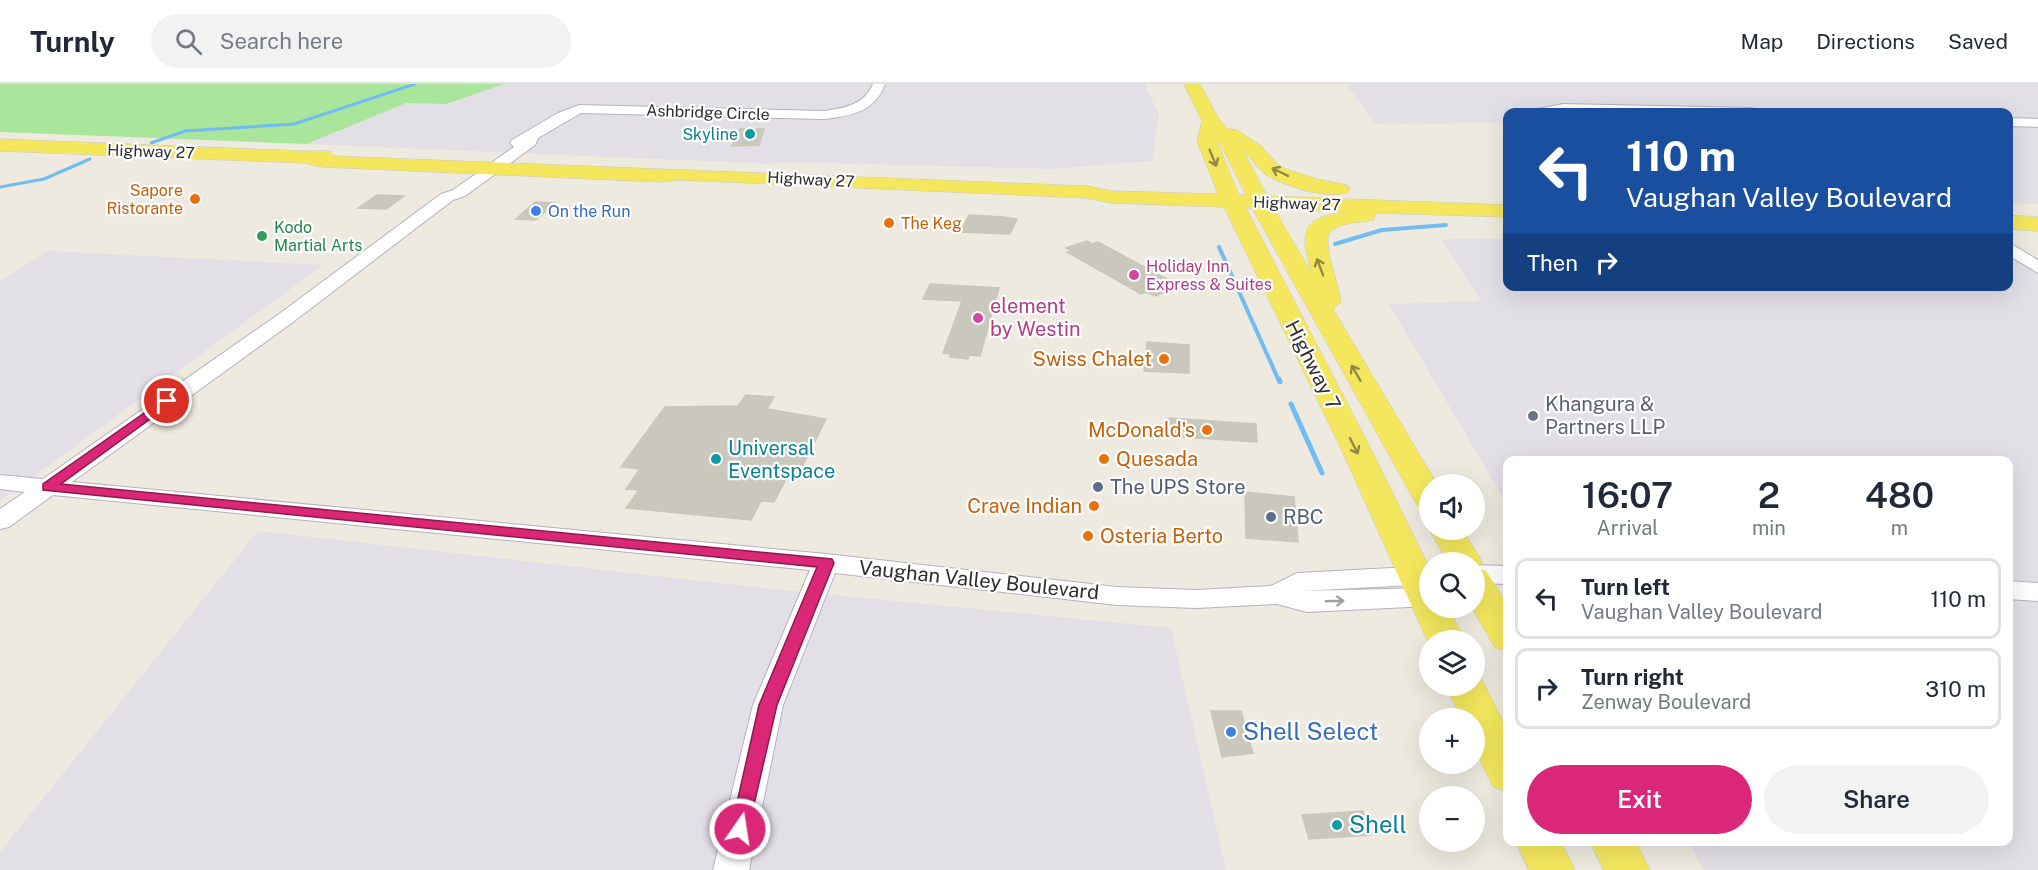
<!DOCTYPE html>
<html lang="en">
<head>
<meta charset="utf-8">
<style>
  :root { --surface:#fff; --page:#f2f2f3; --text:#1f2937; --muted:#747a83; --line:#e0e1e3; --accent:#db2777 }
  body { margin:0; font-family:"Public Sans",sans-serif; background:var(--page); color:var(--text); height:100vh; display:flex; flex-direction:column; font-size:22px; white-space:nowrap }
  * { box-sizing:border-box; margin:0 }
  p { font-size:20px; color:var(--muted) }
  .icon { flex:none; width:33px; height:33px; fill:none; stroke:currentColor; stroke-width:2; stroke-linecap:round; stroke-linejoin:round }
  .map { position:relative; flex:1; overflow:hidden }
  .panel { position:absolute; left:1503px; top:372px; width:510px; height:390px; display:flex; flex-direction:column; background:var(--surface); border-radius:12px; box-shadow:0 6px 24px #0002 }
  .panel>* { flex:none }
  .top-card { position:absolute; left:1503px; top:24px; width:510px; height:183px; border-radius:12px; box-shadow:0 6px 24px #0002; background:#1a4fa0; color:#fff; overflow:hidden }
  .controls { position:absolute; left:1419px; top:390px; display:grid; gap:12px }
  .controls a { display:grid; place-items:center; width:66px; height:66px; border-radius:50%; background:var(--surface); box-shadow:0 6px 24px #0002; font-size:30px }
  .pin { position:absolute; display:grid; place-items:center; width:51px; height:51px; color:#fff; margin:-26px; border:3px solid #fff; border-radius:50%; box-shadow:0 2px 6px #0007 }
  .me { position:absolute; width:66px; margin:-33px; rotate:13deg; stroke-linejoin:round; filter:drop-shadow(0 0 4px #0008) }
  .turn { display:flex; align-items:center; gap:21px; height:126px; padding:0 24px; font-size:27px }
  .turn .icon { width:78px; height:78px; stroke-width:2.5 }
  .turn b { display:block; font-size:42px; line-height:51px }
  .then { display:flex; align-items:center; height:57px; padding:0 24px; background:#0003; gap:12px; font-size:22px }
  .eta { display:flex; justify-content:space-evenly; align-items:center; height:102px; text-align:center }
  .eta b { font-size:36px; font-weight:600; line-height:42px }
  .button { display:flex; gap:12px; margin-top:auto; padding:12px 24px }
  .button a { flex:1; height:69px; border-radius:36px; background:var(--accent); color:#fff; font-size:24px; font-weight:600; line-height:69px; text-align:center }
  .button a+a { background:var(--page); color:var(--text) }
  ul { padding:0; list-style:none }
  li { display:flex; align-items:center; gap:18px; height:81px; margin:0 12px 9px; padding:0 12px; border:3px solid var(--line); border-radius:12px }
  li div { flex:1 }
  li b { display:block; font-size:22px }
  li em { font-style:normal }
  header { display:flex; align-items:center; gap:36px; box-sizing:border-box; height:84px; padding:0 30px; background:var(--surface); border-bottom:2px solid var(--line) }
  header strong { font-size:28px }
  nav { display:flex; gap:33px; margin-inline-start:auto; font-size:21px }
  .search { width:420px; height:54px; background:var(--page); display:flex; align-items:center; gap:15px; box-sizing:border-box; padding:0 21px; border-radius:33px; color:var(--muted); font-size:22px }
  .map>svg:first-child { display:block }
</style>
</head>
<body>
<header>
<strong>Turnly</strong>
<div class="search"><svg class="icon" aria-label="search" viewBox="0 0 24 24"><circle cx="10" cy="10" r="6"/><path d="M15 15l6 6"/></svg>Search here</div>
<nav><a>Map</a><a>Directions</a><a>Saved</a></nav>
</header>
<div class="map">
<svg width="2038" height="786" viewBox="0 0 2038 786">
  <rect width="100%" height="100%" fill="#eeeadf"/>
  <g fill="#e3dfe7">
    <path d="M 504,0 L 1145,0 L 1159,31 L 1152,77 L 1053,85 L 785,78 L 773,80 L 307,60 L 406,19 L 446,20 Z"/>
    <path d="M 1346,0 L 2038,0 L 2038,120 L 2009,119 L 2008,28 L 1508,28 L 1507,48 L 1501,39 L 1376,40 Z"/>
    <path d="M 1466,154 L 1507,155 L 1508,202 L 2008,202 L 2009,176 L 2038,177 L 2038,786 L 1704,786 L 1688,758 L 2008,758 L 2008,376 L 1508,376 L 1507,420 L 1389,220 L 1481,217 L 1442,156 Z"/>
    <path d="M 48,167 L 323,181 L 0,417 L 0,197 Z"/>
    <path d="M 258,447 L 782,506 L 1171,544 L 1226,786 L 0,786 L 0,768 Z"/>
  </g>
  <path fill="#a9e69b" d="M 0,0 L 504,0 L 446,20 L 406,19 L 307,60 L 0,48 Z"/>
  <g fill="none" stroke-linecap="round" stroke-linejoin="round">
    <g stroke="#71bcf2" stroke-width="3">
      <path d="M 151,59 L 185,47 L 294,40 L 415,0"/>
      <path d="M 0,103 L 44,95 L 90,75"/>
    </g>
    <g stroke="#71bcf2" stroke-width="4">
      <path d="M 1335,160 L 1382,146 L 1446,141"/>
      <path d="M 1219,163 L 1279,297"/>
    </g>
    <g stroke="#71bcf2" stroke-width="5">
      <path d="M 1279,295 L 1280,298"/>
      <path d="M 1291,320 L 1322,389"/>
    </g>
  </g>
  <g fill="#cac8bd" stroke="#cac6b8" stroke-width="1.5">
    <path d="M 739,45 L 764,45 L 759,61 L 732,62 Z"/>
    <path d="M 377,111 L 404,112 L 386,125 L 358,124 Z"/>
    <path d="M 535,118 L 555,119 L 536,136 L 516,135 Z"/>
    <path d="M 969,131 L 1003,133 L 1017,135 L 1010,150 L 960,148 Z"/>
    <path d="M 1087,157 L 1092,160 L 1098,158 L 1174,199 L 1166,201 L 1173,205 L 1155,212 L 1146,208 L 1141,210 L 1067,168 L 1072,167 L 1066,164 Z"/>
    <path d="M 930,200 L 999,204 L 980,272 L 969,271 L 968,275 L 950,273 L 951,270 L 943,269 L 962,217 L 923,215 Z"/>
    <path d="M 1147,258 L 1189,261 L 1189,289 L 1144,287 Z"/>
    <path d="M 746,311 L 774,313 L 767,325 L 826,335 L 803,381 L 794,380 L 774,418 L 761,417 L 751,436 L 626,424 L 639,406 L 626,405 L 640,385 L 621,383 L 665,323 L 738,322 Z"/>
    <path d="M 1168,334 L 1256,340 L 1257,358 L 1168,352 Z"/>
    <path d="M 1245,408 L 1294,413 L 1298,458 L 1246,454 Z"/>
    <path d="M 1211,627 L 1241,627 L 1253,669 L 1222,673 Z"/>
    <path d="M 1363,727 L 1371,751 L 1309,755 L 1302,731 Z"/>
  </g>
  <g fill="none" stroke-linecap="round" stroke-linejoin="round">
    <defs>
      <g id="minor">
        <path d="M 873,0 L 885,0 C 875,28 851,32 824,35 L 581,29 L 538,54 L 535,61 L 465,112 L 453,116 L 293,238 L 72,398 L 826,470 L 1117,503 L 1196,506 L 1271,502 L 1297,489 L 1430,482 L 1430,500 L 1302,507 L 1430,504 L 1430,522 L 1307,528 L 1277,520 L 1196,524 L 1117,521 L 835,489 L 783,621 L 749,786 L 713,786 L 753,621 L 810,486 L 53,411 L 9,443 L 0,445 L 0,425 L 25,408 L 0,405 L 0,391 L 43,395 L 279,230 L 441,110 L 453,106 L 514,63 L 510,59 L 512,56 L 558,29 L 579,21 L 824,27 C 845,24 864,21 873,0 Z"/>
        <path d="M 1563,20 L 1752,24 L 1759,28 L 1536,28 L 1538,25 Z"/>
        <path d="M 2008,34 L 2038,35 L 2038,43 L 2008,42 Z"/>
        <path d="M 2008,158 L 2038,176 L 2038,189 L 2008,171 Z"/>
        <path d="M 1474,481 L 1508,482 L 1508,500 L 1474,499 Z"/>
        <path d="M 2008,497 L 2038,499 L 2038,517 L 2008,515 Z"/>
      </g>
      <g id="major">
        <path d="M 1184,0 L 1200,0 L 1219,35 L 1228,45 L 1237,46 L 1261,62 L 1280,83 L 1317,95 L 1347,101 L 1350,105 L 1347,109 C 1325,115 1288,103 1268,92 C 1259,87 1253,75 1244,68 L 1267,112 L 1508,121 L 1508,133 L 1375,129 L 1374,136 C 1360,139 1344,138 1332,146 C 1319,154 1340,202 1341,218 L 1333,225 L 1437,400 L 1430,400 L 1430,426 L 1419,423 L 1414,416 L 1252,124 L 1246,124 L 1373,369 L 1430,485 L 1430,524 L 1448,524 L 1465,556 L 1430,556 L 1430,560 L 1427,556 L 1343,369 L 1224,123 L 1112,119 L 1086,114 L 680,96 L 660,98 L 323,83 L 303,79 L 0,67 L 0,55 L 303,67 L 330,67 L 332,72 L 1086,102 L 1112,107 L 1218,110 L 1197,57 L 1202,37 ZM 1216,54 L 1220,59 L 1246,111 L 1239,111 ZM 1274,125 L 1344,128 C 1299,134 1300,152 1312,189 Z"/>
        <path d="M 2008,131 L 2038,133 L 2038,147 L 2008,145 Z"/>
        <path d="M 1430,446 L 1463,446 L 1482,478 L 1478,484 L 1486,487 L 1508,521 L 1508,567 L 1495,564 L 1472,524 L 1474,524 L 1474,478 L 1448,478 Z"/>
        <path d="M 1474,590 L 1480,592 L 1508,647 L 1508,708 L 1493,703 L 1474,664 L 1474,634 L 1461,634 L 1446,602 L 1474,602 Z"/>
        <path d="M 1516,758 L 1561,758 L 1575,786 L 1529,786 Z"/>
        <path d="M 1590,758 L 1636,758 L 1650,786 L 1604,786 Z"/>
      </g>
    </defs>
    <use href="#minor" stroke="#b3b3c0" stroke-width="2"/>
    <use href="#major" stroke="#c8c8c8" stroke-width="1"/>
    <use href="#minor" fill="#fff" fill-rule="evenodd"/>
    <use href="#major" fill="#f4e75e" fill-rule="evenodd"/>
  </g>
  <defs><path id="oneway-shaft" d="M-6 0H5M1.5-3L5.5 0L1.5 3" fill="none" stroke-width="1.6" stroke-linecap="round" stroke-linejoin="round" transform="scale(1.5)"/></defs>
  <g stroke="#908a46">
    <use href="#oneway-shaft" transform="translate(1213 74) rotate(68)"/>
    <use href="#oneway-shaft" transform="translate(1280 88) rotate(-154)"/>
    <use href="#oneway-shaft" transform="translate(1320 183) rotate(-110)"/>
    <use href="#oneway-shaft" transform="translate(1356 289) rotate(-120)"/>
    <use href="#oneway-shaft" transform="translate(1354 362) rotate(63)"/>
  </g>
  <use stroke="#a0a0a0" href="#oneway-shaft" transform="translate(1335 517) rotate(-2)"/>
  <path fill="#db2777" stroke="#8e194d" stroke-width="1.5" d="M 167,313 L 172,314 L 172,319 L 61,400 L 832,475 L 834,479 L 777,621 L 747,751 L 740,753 L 733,751 L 731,745 L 759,621 L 817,483 L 43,406 L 43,400 Z"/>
  <g fill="#0f9aa8" stroke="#fff" stroke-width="2">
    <circle cx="750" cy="50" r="6"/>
    <circle cx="716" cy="375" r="6"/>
    <circle cx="1337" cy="741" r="6"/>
  </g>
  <g fill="#e8710a" stroke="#fff" stroke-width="2">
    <circle cx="195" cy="115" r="6"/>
    <circle cx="889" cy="139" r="6"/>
    <circle cx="1164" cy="275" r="6"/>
    <circle cx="1207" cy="346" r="6"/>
    <circle cx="1104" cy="375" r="6"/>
    <circle cx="1094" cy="422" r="6"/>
    <circle cx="1088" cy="452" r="6"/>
  </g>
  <g fill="#3f7fe0" stroke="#fff" stroke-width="2">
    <circle cx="536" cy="127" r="6"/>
    <circle cx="1231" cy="648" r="6"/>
  </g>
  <circle fill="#2e9e5b" stroke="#fff" stroke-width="2" cx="262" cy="152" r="6"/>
  <g fill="#d1479c" stroke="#fff" stroke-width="2">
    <circle cx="1134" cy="191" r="6"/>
    <circle cx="978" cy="234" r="6"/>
  </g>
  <circle fill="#6b7280" stroke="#fff" stroke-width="2" cx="1533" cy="332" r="6"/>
  <g fill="#5c6f8a" stroke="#fff" stroke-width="2">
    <circle cx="1098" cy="403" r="6"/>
    <circle cx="1271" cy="433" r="6"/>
  </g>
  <g text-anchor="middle" stroke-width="4.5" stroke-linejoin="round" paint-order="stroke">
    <g font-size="16" fill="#2d2d2d" stroke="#fff">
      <text transform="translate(708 28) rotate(2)" y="6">Ashbridge Circle</text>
      <text transform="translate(151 67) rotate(2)" y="6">Highway 27</text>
      <text transform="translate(811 95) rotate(3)" y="6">Highway 27</text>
      <text transform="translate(1297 119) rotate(2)" y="6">Highway 27</text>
    </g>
    <g font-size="16" fill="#0d838f" stroke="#fff" text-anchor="end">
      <text x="738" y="56">Skyline</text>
    </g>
    <g font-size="16" fill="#c56008" stroke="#fff" text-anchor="end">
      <text x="183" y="112">Sapore<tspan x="183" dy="18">Ristorante</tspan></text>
      <text x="901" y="145" text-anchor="start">The Keg</text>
    </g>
    <g font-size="16" fill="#366cbe" stroke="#fff" text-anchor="start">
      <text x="548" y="133">On the Run</text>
    </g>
    <g font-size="16" fill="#27864d" stroke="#fff" text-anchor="start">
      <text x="274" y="149">Kodo<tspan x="274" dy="18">Martial Arts</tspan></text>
    </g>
    <g font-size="16" fill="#b23c85" stroke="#fff" text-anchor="start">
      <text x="1146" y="188">Holiday Inn<tspan x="1146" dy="18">Express &amp; Suites</tspan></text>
    </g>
    <g font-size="20" fill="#b23c85" stroke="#fff" text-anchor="start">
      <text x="990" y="229">element<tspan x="990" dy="23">by Westin</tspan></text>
    </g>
    <g font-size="20" fill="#c56008" stroke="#fff" text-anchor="end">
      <text x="1152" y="282">Swiss Chalet</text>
      <text x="1195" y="353">McDonald's</text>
      <text x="1116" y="382" text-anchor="start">Quesada</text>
      <text x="1082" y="429">Crave Indian</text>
      <text x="1100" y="459" text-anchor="start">Osteria Berto</text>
    </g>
    <g font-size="20" fill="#2d2d2d" stroke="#fff">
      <text transform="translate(1313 281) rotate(63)" y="7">Highway 7</text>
      <text transform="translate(979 496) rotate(6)" y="7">Vaughan Valley Boulevard</text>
    </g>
    <g font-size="20" fill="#5b616d" stroke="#fff" text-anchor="start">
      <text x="1545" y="327">Khangura &amp;<tspan x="1545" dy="23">Partners LLP</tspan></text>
    </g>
    <g font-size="20" fill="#0d838f" stroke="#fff" text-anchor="start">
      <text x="728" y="371">Universal<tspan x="728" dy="23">Eventspace</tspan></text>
    </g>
    <g font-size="20" fill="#4e5e75" stroke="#fff" text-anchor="start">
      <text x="1110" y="410">The UPS Store</text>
      <text x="1283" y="440">RBC</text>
    </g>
    <g font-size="24" fill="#366cbe" stroke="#fff" text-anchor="start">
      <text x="1243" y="656">Shell Select</text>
    </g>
    <g font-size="24" fill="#0d838f" stroke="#fff" text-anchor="start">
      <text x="1349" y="749">Shell</text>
    </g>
  </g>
</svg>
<div class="controls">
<a><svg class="icon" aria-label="sound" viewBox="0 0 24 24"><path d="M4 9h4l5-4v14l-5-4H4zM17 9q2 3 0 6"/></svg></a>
<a><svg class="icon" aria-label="search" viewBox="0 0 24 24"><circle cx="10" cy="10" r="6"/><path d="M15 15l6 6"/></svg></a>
<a><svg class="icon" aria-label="layers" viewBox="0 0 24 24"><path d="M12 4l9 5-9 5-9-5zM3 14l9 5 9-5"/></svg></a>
<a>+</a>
<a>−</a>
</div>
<div class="pin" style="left:167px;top:317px;background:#d93025"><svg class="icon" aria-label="arrive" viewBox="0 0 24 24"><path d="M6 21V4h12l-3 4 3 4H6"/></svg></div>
<svg class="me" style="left:740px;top:745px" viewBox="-20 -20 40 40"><circle r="17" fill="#db2777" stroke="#fff" stroke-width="3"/><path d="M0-11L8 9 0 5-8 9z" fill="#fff"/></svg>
<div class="top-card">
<div class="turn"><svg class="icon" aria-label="left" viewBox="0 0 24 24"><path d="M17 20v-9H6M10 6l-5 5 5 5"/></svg><div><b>110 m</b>Vaughan Valley Boulevard</div></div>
<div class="then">Then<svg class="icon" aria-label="right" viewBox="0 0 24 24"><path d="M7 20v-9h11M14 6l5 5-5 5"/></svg></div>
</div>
<section class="panel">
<div class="eta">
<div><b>16:07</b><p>Arrival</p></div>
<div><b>2</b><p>min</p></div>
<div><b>480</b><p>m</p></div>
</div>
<ul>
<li><svg class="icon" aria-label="left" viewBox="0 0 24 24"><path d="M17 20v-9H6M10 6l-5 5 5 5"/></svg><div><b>Turn left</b><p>Vaughan Valley Boulevard</p></div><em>110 m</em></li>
<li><svg class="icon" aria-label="right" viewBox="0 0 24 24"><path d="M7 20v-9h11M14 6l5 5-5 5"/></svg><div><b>Turn right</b><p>Zenway Boulevard</p></div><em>310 m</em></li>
</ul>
<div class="button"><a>Exit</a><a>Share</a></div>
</section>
</div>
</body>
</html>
